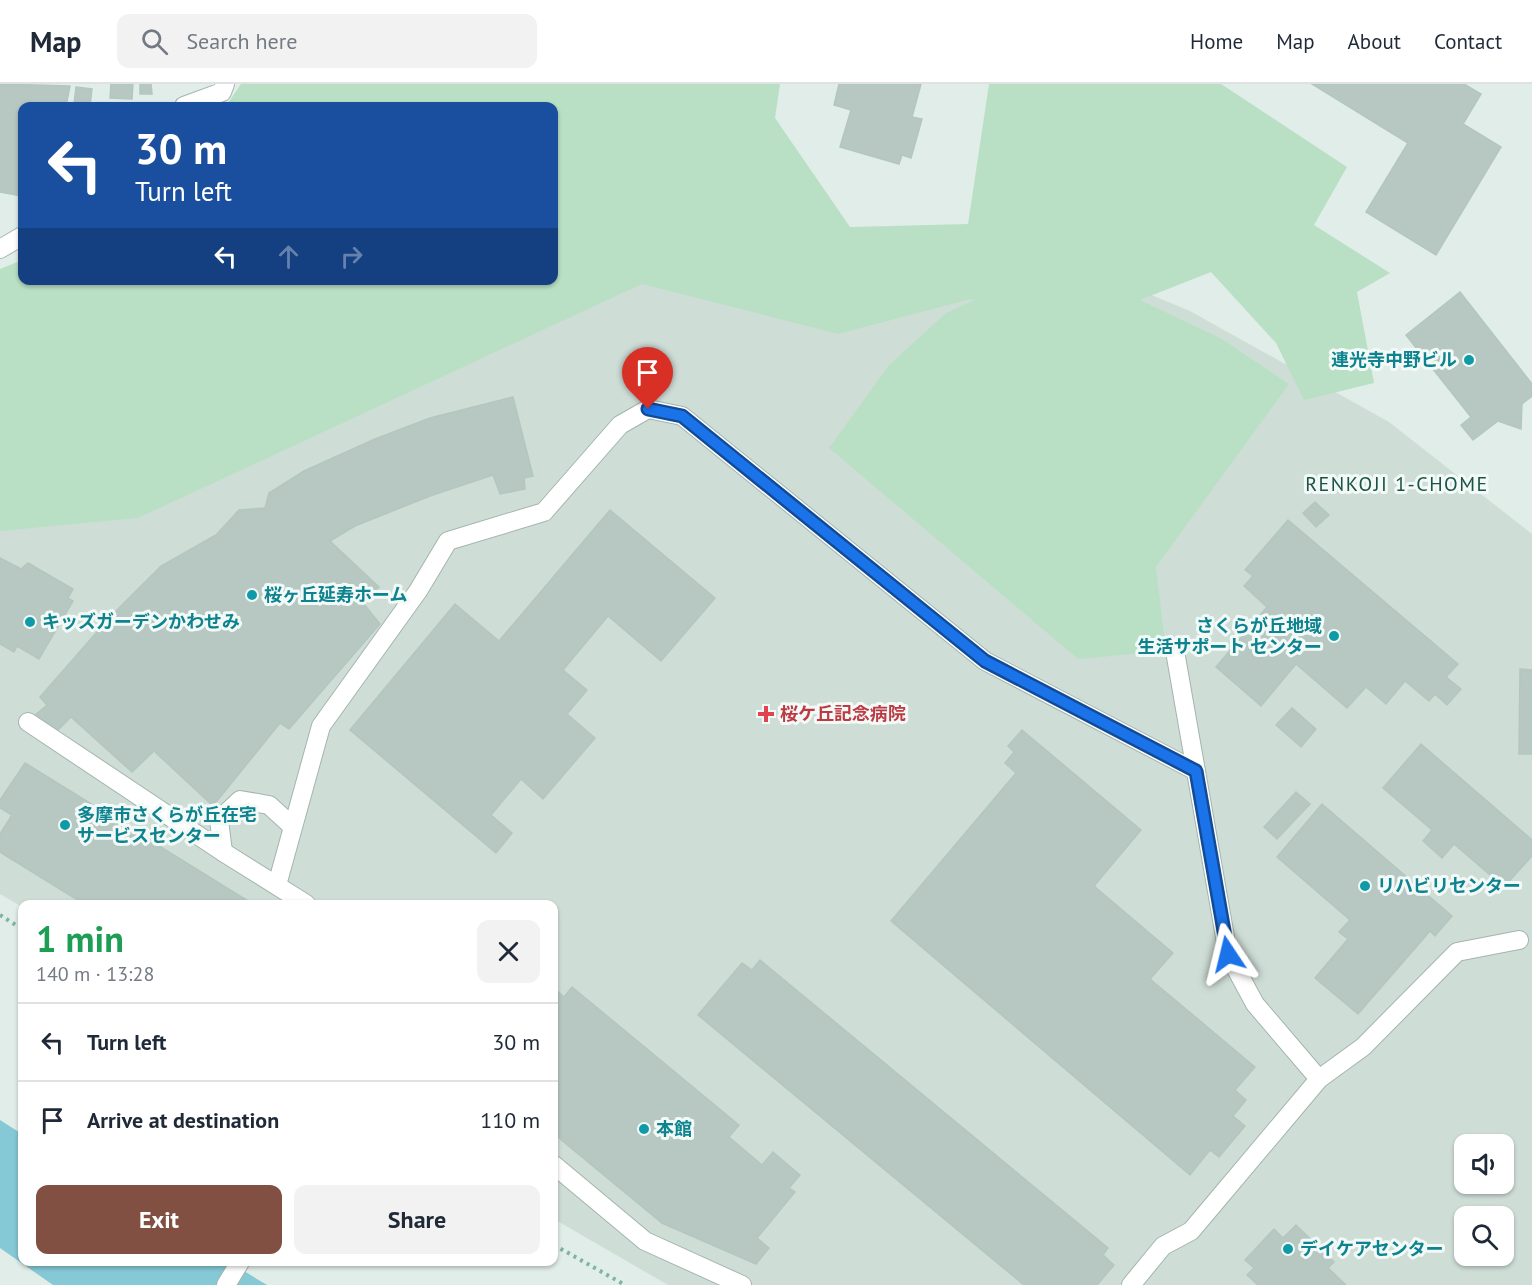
<!DOCTYPE html>
<html lang="en">
<head>
<meta charset="utf-8">
<style>
  :root { --surface:#fff; --page:#f2f2f3; --text:#1f2937; --muted:#747a83; --line:#e0e1e3; --accent:#824f43 }
  body { margin:0; font-family:"PT Sans","Noto Sans JP",sans-serif; background:var(--page); color:var(--text); height:100vh; display:flex; flex-direction:column; font-size:22px; white-space:nowrap }
  * { box-sizing:border-box; margin:0 }
  p { font-size:20px; color:var(--muted) }
  .icon { flex:none; width:33px; height:33px; fill:none; stroke:currentColor; stroke-width:2; stroke-linecap:round; stroke-linejoin:round }
  .map { position:relative; flex:1; overflow:hidden }
  .panel { position:absolute; left:18px; top:816px; width:540px; height:366px; display:flex; flex-direction:column; background:var(--surface); border-radius:12px; box-shadow:0 2px 4px #0004 }
  .panel>* { flex:none }
  .guide { position:absolute; left:18px; top:18px; width:540px; height:183px; border-radius:12px; box-shadow:0 2px 4px #0004; background:#1a4fa0; color:#fff; overflow:hidden }
  .controls { position:absolute; left:1454px; top:1050px; display:grid; gap:12px }
  .controls a { display:grid; place-items:center; width:60px; height:60px; border-radius:12px; background:var(--surface); box-shadow:0 2px 4px #0004; font-size:30px }
  .pin { position:absolute; display:grid; place-items:center; width:51px; height:51px; color:#fff; margin:-62px -26px; border-radius:50% 50% 50% 0; rotate:-45deg; box-shadow:0 0 6px #0007 }
  .pin .icon { rotate:45deg }
  .me { position:absolute; width:66px; margin:-33px; rotate:350deg; stroke-linejoin:round; filter:drop-shadow(0 0 4px #0008) }
  .turn { display:flex; align-items:center; gap:21px; height:126px; padding:0 18px; font-size:27px }
  .turn .icon { width:78px; height:78px; stroke-width:2.5 }
  .turn b { display:block; font-size:42px; line-height:51px }
  .lanes { display:flex; align-items:center; height:57px; padding:0 18px; background:#0003; justify-content:center; gap:30px; direction:ltr }
  .lanes .off { opacity:.35 }
  .round { display:grid; place-items:center; flex:none; width:63px; height:63px; border-radius:12px; background:var(--page) }
  .summary { display:flex; align-items:center; justify-content:space-between; height:102px; padding:0 18px }
  h1 { font-size:36px; font-weight:700; line-height:45px; color:#1e9e55 }
  .primary-button { display:flex; gap:12px; margin-top:auto; padding:12px 18px }
  .primary-button a { flex:1; height:69px; border-radius:12px; background:var(--accent); color:#fff; font-size:24px; font-weight:700; line-height:69px; text-align:center }
  .primary-button a+a { background:var(--page); color:var(--text) }
  ul { padding:0; list-style:none }
  li { display:flex; align-items:center; gap:18px; height:78px; padding:0 18px; border-top:2px solid var(--line) }
  li div { flex:1 }
  li b { display:block; font-size:22px }
  li em { font-style:normal }
  header { display:flex; align-items:center; gap:36px; box-sizing:border-box; height:84px; padding:0 30px; background:var(--surface); border-bottom:2px solid var(--line) }
  header strong { font-size:28px }
  nav { display:flex; gap:33px; margin-inline-start:auto; font-size:21px }
  .search { width:420px; height:54px; background:var(--page); display:flex; align-items:center; gap:15px; box-sizing:border-box; padding:0 21px; border-radius:12px; color:var(--muted); font-size:22px }
  .map>svg:first-child { display:block }
</style>
</head>
<body>
<header>
<strong>Map</strong>
<div class="search"><svg class="icon" aria-label="search" viewBox="0 0 24 24"><circle cx="10" cy="10" r="6"/><path d="M15 15l6 6"/></svg>Search here</div>
<nav><a>Home</a><a>Map</a><a>About</a><a>Contact</a></nav>
</header>
<div class="map">
<svg width="1532" height="1201" viewBox="0 0 1532 1201">
  <rect width="100%" height="100%" fill="#e1ede8"/>
  <path fill="#cfddd7" fill-rule="evenodd" d="M 1033,162 L 1190,227 L 1389,338 L 1532,450 L 1532,1201 L 668,1201 L 554,1135 L 554,820 L 22,820 L 22,823 L 0,810 L 0,399 L 711,169 ZM 1464,1060 L 1503,1060 L 1503,1100 L 1464,1100 ZM 1464,1132 L 1503,1132 L 1503,1172 L 1464,1172 Z"/>
  <path fill="#b9e0c4" d="M 241,0 L 780,0 L 775,34 L 850,143 L 968,140 L 989,0 L 1221,0 L 1347,83 L 1314,141 L 1390,189 L 1357,208 L 1374,299 L 1304,316 L 1276,259 L 1211,188 L 1140,216 L 1222,255 L 1289,300 L 1156,483 L 1166,567 L 1078,575 L 829,364 L 889,281 L 946,229 L 974,216 L 971,215 L 838,250 L 642,200 L 138,434 L 0,447 L 0,185 L 22,176 L 22,196 L 554,196 L 554,22 L 226,22 Z"/>
  <path fill="#85c8d6" d="M 0,1036 L 22,1050 L 22,1178 L 229,1178 L 267,1201 L 53,1201 L 0,1164 Z"/>
  <g fill="#b6c8c1" stroke="#b3c7bf" stroke-width="1.5">
    <path d="M 0,0 L 70,2 L 66,22 L 22,22 L 22,112 L 0,108 Z"/>
    <path d="M 111,0 L 133,0 L 132,15 L 110,14 Z"/>
    <path d="M 140,0 L 151,0 L 152,10 L 140,10 Z"/>
    <path d="M 839,0 L 921,0 L 912,33 L 922,35 L 911,74 L 902,71 L 899,80 L 840,63 L 851,26 L 834,21 Z"/>
    <path d="M 1312,0 L 1464,0 L 1481,10 L 1463,40 L 1501,63 L 1436,171 L 1366,128 L 1408,59 Z"/>
    <path d="M 76,3 L 92,5 L 90,22 L 74,20 Z"/>
    <path d="M 1460,208 L 1532,300 L 1532,312 L 1522,320 L 1521,345 L 1498,337 L 1473,356 L 1461,341 L 1471,333 L 1406,251 Z"/>
    <path d="M 513,313 L 533,392 L 524,394 L 525,405 L 500,410 L 493,391 L 430,412 L 355,442 L 330,457 L 379,503 L 363,519 L 380,540 L 289,645 L 280,639 L 213,722 L 154,667 L 132,688 L 71,633 L 53,651 L 34,632 L 47,621 L 40,613 L 110,533 L 161,482 L 216,451 L 239,426 L 265,424 L 269,409 L 304,387 L 375,355 L 430,334 Z"/>
    <path d="M 1315,418 L 1329,431 L 1316,443 L 1303,429 Z"/>
    <path d="M 610,426 L 715,514 L 661,577 L 608,532 L 563,586 L 587,606 L 567,630 L 595,654 L 543,715 L 521,695 L 491,731 L 512,749 L 496,769 L 350,646 L 455,520 L 499,557 Z"/>
    <path d="M 1288,436 L 1458,580 L 1446,593 L 1461,605 L 1447,621 L 1435,610 L 1429,617 L 1405,597 L 1386,620 L 1366,603 L 1347,624 L 1296,580 L 1261,622 L 1216,583 L 1267,523 L 1244,502 L 1253,492 L 1245,486 Z"/>
    <path d="M 0,474 L 21,485 L 28,479 L 73,505 L 68,514 L 73,517 L 39,575 L 17,562 L 14,568 L 0,560 Z"/>
    <path d="M 1520,585 L 1532,586 L 1532,670 L 1519,670 Z"/>
    <path d="M 1292,624 L 1316,645 L 1301,663 L 1276,641 Z"/>
    <path d="M 1022,646 L 1141,746 L 1094,802 L 1173,869 L 1150,895 L 1255,983 L 1235,1006 L 1246,1016 L 1233,1032 L 1245,1042 L 1219,1073 L 1210,1066 L 1190,1091 L 891,837 L 1016,689 L 1005,679 L 1014,668 L 1008,662 Z"/>
    <path d="M 1421,660 L 1532,756 L 1532,772 L 1504,803 L 1454,760 L 1442,774 L 1423,757 L 1432,746 L 1383,704 Z"/>
    <path d="M 25,679 L 253,820 L 84,820 L 0,768 L 0,750 L 12,731 L 0,724 L 0,716 Z"/>
    <path d="M 1296,708 L 1310,720 L 1277,755 L 1264,743 Z"/>
    <path d="M 1322,720 L 1452,832 L 1435,852 L 1430,847 L 1358,930 L 1315,894 L 1348,855 L 1339,848 L 1350,836 L 1277,773 Z"/>
    <path d="M 760,876 L 1108,1164 L 1103,1171 L 1114,1181 L 1097,1201 L 1024,1201 L 698,931 L 742,879 L 752,886 Z"/>
    <path d="M 572,903 L 739,1041 L 729,1053 L 762,1081 L 773,1068 L 800,1091 L 789,1104 L 795,1108 L 757,1154 L 769,1164 L 756,1180 L 662,1139 L 554,1050 L 554,904 L 564,913 Z"/>
    <path d="M 1296,1141 L 1334,1178 L 1328,1184 L 1346,1201 L 1258,1201 L 1247,1191 L 1254,1184 L 1245,1176 L 1274,1145 L 1283,1154 Z"/>
  </g>
  <g fill="none" stroke-linecap="round" stroke-linejoin="round">
    <defs>
      <g id="lane">
        <path d="M 184,22 L 222,8 L 225,0"/>
        <path d="M 0,165 L 22,152"/>
        <path d="M 1176,573 L 1228,870 L 1255,920 L 1319,995"/>
        <path d="M 28,638 L 223,768 L 306,820"/>
        <path d="M 223,768 L 219,736 L 240,716 L 269,721 L 292,742"/>
        <path d="M 277,801 L 321,642 L 418,507 L 448,457 L 544,428 L 620,341 L 648,325 L 682,332 L 985,577 L 1196,687"/>
        <path d="M 554,1081 L 645,1157 L 742,1201"/>
        <path d="M 1131,1201 L 1163,1162 L 1191,1147 L 1319,995 L 1363,963 L 1457,868 L 1519,856"/>
      </g>
      <path id="street" d="M 226,1201 L 240,1178"/>
    </defs>
    <use href="#lane" stroke="#a3b5af" stroke-width="20"/>
    <use href="#street" stroke="#a3b5af" stroke-width="20"/>
    <g stroke="#7fb3a3" stroke-width="4" stroke-dasharray="3 4.5" stroke-linecap="butt">
      <path d="M 0,831 L 22,845"/>
      <path d="M 554,1161 L 625,1201"/>
    </g>
    <use href="#lane" stroke="#fff" stroke-width="18"/>
    <use href="#street" stroke="#fff" stroke-width="18"/>
  </g>
  <g fill="none" stroke-linecap="round" stroke-linejoin="round">
    <defs>
      <path id="route" d="M 648,325 L 682,332 L 985,577 L 1196,687 L 1228,870"/>
    </defs>
    <use href="#route" stroke="#114b97" stroke-width="15"/>
    <use href="#route" stroke="#1a73e8" stroke-width="10"/>
  </g>
  <g fill="#0f9aa8" stroke="#f2f9f6" stroke-width="2">
    <circle cx="1469" cy="276" r="6"/>
    <circle cx="252" cy="511" r="6"/>
    <circle cx="30" cy="538" r="6"/>
    <circle cx="1334" cy="552" r="6"/>
    <circle cx="65" cy="741" r="6"/>
    <circle cx="1365" cy="802" r="6"/>
    <circle cx="644" cy="1045" r="6"/>
    <circle cx="1288" cy="1165" r="6"/>
  </g>
  <path fill="#e0444e" stroke="#f2f9f6" stroke-width="2" d="M763 621h6v6h6v6h-6v6h-6v-6h-6v-6h6z"/>
  <g text-anchor="middle" stroke-width="6" stroke-linejoin="round" paint-order="stroke">
    <g font-size="18" font-weight="bold" fill="#0d838f" stroke="#f2f9f6" text-anchor="start">
      <text x="1457" y="282" text-anchor="end">連光寺中野ビル</text>
      <text x="264" y="517">桜ヶ丘延寿ホーム</text>
      <text x="42" y="544">キッズガーデンかわせみ</text>
      <text x="1322" y="548" text-anchor="end">さくらが丘地域<tspan x="1322" dy="21">生活サポート センター</tspan></text>
      <text x="77" y="737">多摩市さくらが丘在宅<tspan x="77" dy="21">サービスセンター</tspan></text>
      <text x="1377" y="808">リハビリセンター</text>
      <text x="656" y="1051">本館</text>
      <text x="1300" y="1171">デイケアセンター</text>
    </g>
    <g font-size="18" font-weight="bold" fill="#be3a42" stroke="#f2f9f6" text-anchor="start">
      <text x="780" y="636">桜ケ丘記念病院</text>
    </g>
    <g font-size="20" letter-spacing="1.5" fill="#1b5346" stroke="#f2f9f6">
      <text x="1397" y="407">RENKOJI 1-CHOME</text>
    </g>
  </g>
</svg>
<div class="controls">
<a><svg class="icon" aria-label="sound" viewBox="0 0 24 24"><path d="M4 9h4l5-4v14l-5-4H4zM17 9q2 3 0 6"/></svg></a>
<a><svg class="icon" aria-label="search" viewBox="0 0 24 24"><circle cx="10" cy="10" r="6"/><path d="M15 15l6 6"/></svg></a>
</div>
<div class="pin" style="left:648px;top:325px;background:#d93025"><svg class="icon" aria-label="arrive" viewBox="0 0 24 24"><path d="M6 21V4h12l-3 4 3 4H6"/></svg></div>
<svg class="me" style="left:1228px;top:870px" viewBox="-20 -20 40 40"><path d="M0-17L14 15 0 8-14 15z" fill="#1a73e8" stroke="#fff" stroke-width="4"/></svg>
<div class="guide">
<div class="turn"><svg class="icon" aria-label="left" viewBox="0 0 24 24"><path d="M17 20v-9H6M10 6l-5 5 5 5"/></svg><div><b>30 m</b>Turn left</div></div>
<div class="lanes"><svg class="icon" aria-label="left" viewBox="0 0 24 24"><path d="M17 20v-9H6M10 6l-5 5 5 5"/></svg><svg class="icon off" aria-label="ahead" viewBox="0 0 24 24"><path d="M12 20V5M6 11l6-6 6 6"/></svg><svg class="icon off" aria-label="right" viewBox="0 0 24 24"><path d="M7 20v-9h11M14 6l5 5-5 5"/></svg></div>
</div>
<section class="panel">
<div class="summary"><div><h1>1 min</h1><p>140 m · 13:28</p></div><a class="round"><svg class="icon" aria-label="close" viewBox="0 0 24 24"><path d="M6 6l12 12M18 6L6 18"/></svg></a></div>
<ul>
<li><svg class="icon" aria-label="left" viewBox="0 0 24 24"><path d="M17 20v-9H6M10 6l-5 5 5 5"/></svg><div><b>Turn left</b></div><em>30 m</em></li>
<li><svg class="icon" aria-label="arrive" viewBox="0 0 24 24"><path d="M6 21V4h12l-3 4 3 4H6"/></svg><div><b>Arrive at destination</b></div><em>110 m</em></li>
</ul>
<div class="primary-button"><a>Exit</a><a>Share</a></div>
</section>
</div>
</body>
</html>
